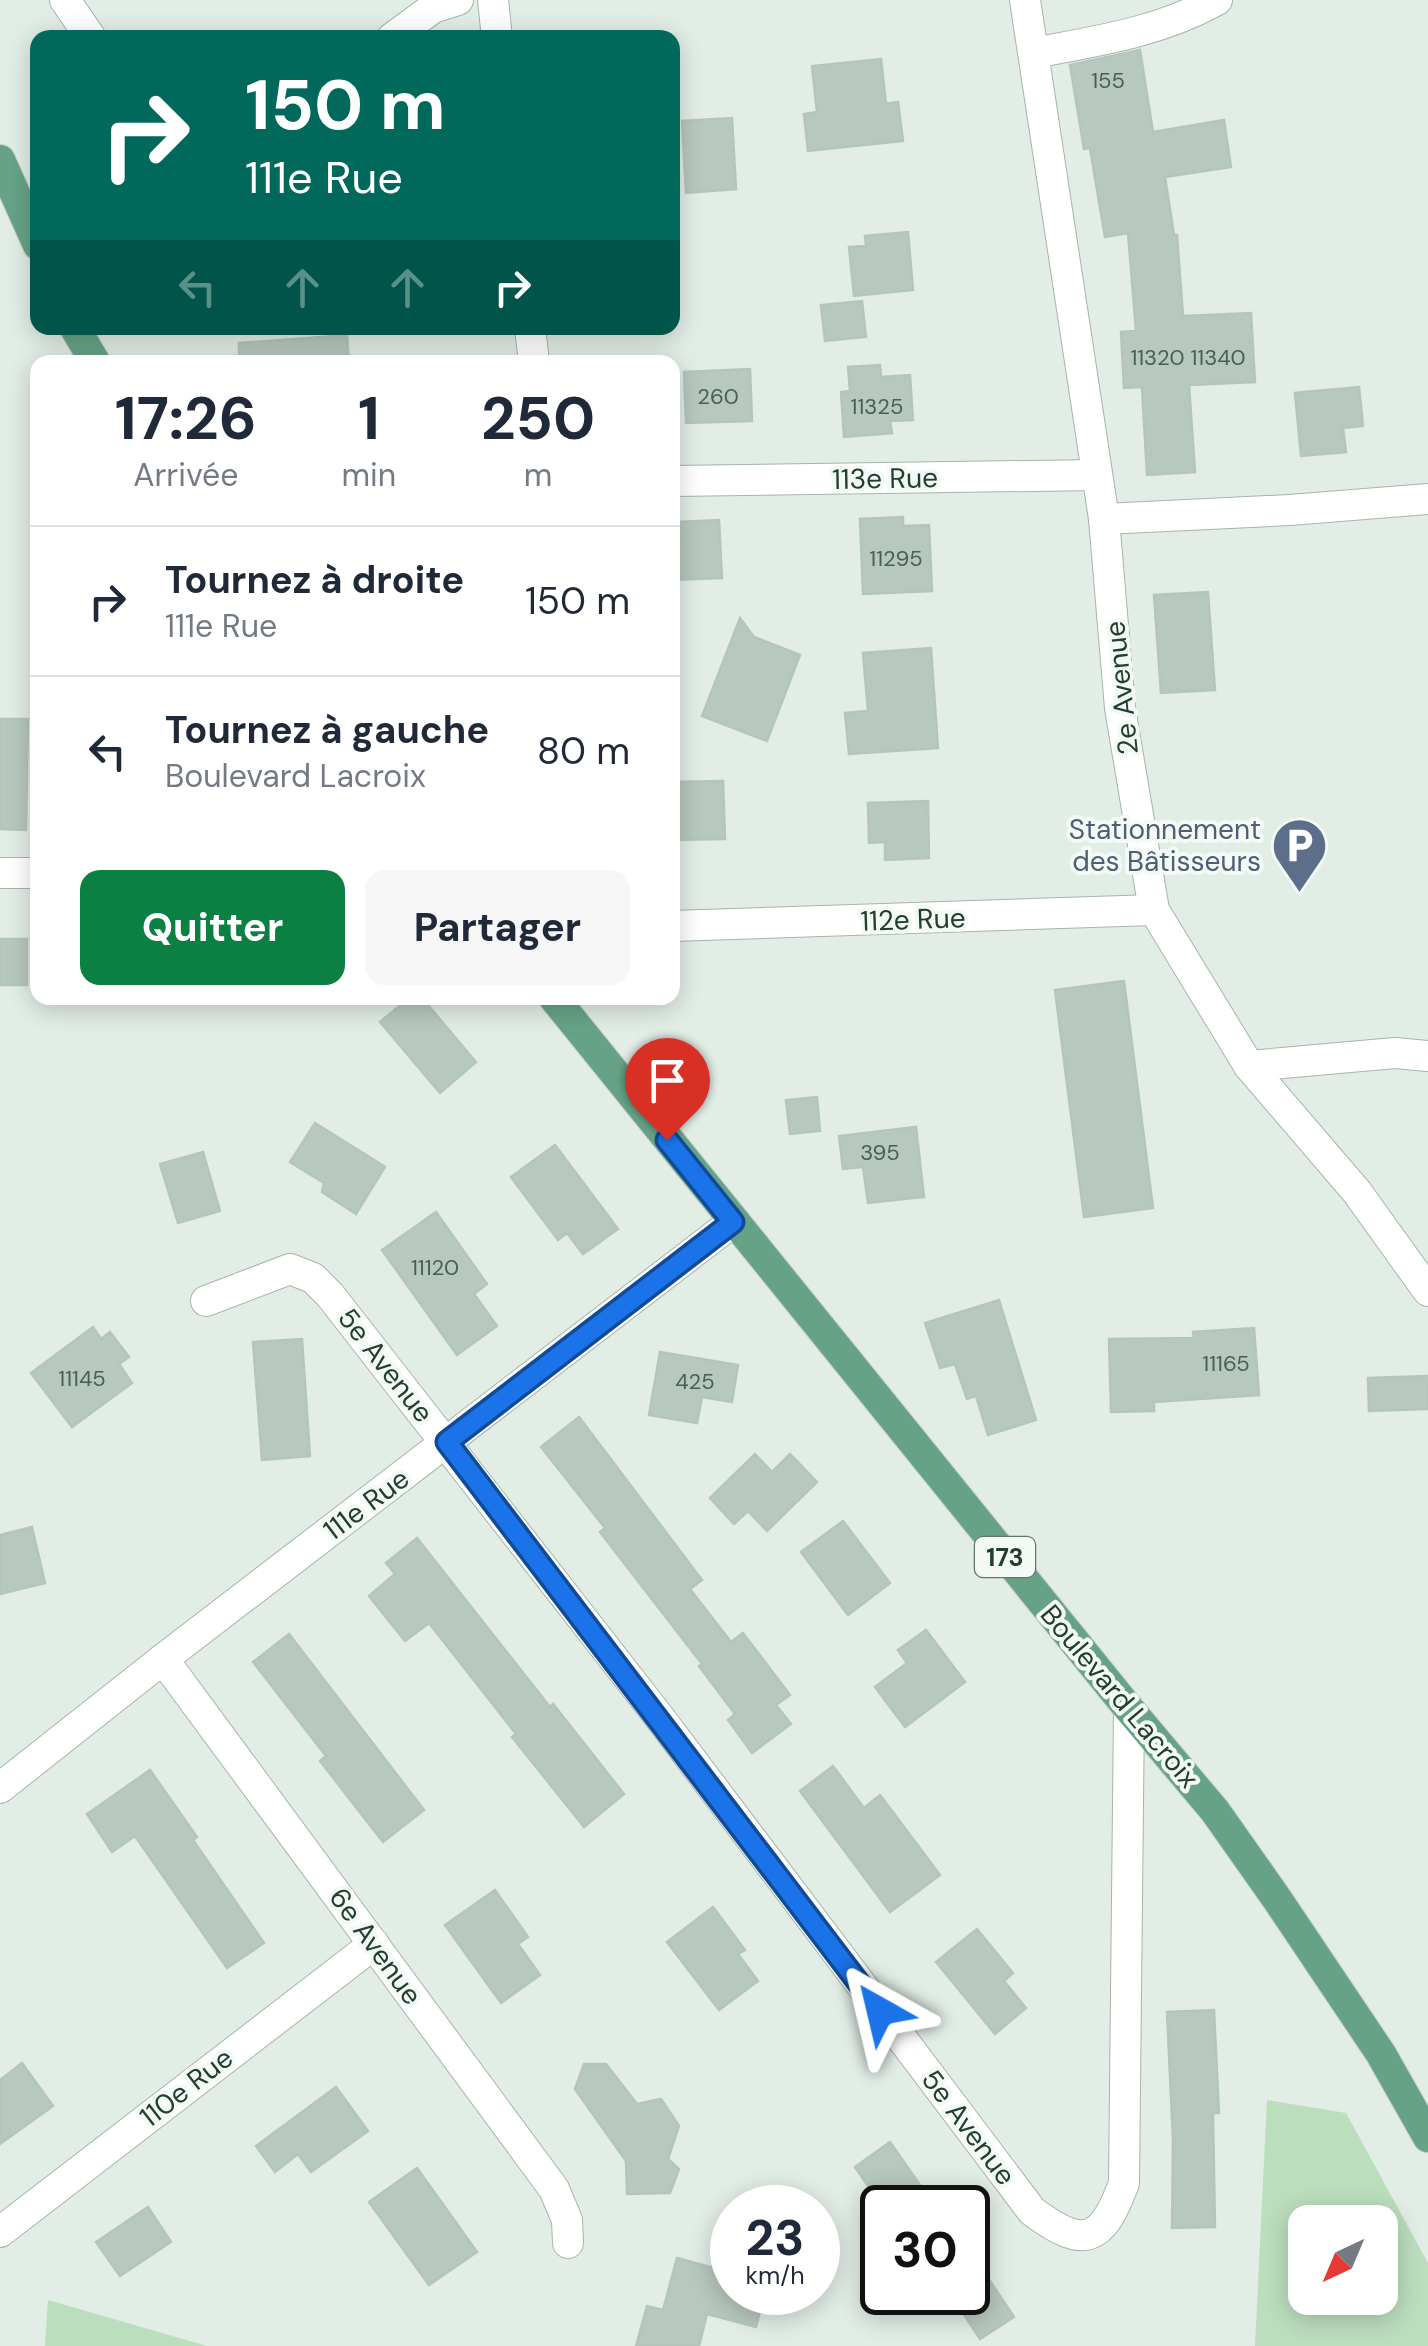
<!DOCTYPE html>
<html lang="fr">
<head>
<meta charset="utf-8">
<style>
  :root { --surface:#fff; --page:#f6f6f7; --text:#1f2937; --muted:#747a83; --line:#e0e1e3; --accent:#0b8043 }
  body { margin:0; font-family:"DM Sans",sans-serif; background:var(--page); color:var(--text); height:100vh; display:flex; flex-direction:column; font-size:38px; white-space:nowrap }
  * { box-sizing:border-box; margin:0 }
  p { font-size:32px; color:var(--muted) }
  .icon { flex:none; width:55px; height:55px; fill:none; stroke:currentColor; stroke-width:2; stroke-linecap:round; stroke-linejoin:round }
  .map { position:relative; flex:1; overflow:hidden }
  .panel { position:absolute; left:30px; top:355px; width:650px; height:650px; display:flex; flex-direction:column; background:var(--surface); border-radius:20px; box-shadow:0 5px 25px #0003 }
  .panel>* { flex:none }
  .hud { position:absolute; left:30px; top:30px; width:650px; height:305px; border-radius:20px; box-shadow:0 5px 25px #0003; background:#00695c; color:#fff; overflow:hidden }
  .needle { width:65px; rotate:224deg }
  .fabs { position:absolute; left:1288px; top:2205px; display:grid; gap:20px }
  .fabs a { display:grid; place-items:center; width:110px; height:110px; border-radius:20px; background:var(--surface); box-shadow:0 5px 25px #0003; font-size:50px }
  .speed { position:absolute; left:710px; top:2185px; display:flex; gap:20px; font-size:50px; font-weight:700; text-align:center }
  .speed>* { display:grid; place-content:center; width:130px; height:130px; border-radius:50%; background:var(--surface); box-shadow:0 5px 25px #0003; line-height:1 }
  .speed small { font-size:25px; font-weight:400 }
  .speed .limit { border:5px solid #111; border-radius:15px; background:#fff; color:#111 }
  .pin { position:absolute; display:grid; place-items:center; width:85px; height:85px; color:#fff; margin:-102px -42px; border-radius:50% 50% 50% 0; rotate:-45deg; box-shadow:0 0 10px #0007 }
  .pin .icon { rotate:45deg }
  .me { position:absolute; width:110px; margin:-55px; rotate:323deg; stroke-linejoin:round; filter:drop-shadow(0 0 8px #0008) }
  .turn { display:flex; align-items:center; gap:35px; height:210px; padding:0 50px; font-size:45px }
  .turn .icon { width:130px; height:130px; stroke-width:2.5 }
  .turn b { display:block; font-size:70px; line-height:85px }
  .lanes { display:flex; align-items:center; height:95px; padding:0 50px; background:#0003; justify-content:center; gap:50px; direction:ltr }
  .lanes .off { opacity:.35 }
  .eta { display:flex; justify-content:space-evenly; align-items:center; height:170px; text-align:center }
  .eta b { font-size:60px; font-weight:700; line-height:70px }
  .cta { display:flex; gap:20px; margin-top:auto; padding:20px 50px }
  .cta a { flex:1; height:115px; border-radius:20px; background:var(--accent); color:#fff; font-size:40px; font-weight:700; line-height:115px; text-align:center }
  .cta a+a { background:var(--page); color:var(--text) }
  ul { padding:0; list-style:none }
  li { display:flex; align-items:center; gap:30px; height:150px; padding:0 50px; border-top:2px solid var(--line) }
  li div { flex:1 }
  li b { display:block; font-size:38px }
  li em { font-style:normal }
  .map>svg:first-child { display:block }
</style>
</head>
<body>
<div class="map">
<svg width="1428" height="2346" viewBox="0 0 1428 2346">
  <rect width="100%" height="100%" fill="#e2ede6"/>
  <g fill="#bbdebd" fill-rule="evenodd">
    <path d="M 1267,2100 L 1346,2113 L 1428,2263 L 1428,2346 L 1255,2346 ZM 1305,2222 L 1380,2222 L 1380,2298 L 1305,2298 Z"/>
    <path d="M 48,2300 L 207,2346 L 45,2346 Z"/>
  </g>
  <g fill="#b7c8be" stroke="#b4c6bb" stroke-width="2.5">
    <path d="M 1140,50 L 1153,132 L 1224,120 L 1231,167 L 1165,177 L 1174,235 L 1177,235 L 1183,316 L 1251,313 L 1255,382 L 1189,385 L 1195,472 L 1147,475 L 1142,387 L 1124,388 L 1121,332 L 1136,331 L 1128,233 L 1105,237 L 1090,148 L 1084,149 L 1070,65 Z"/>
    <path d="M 881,59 L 886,104 L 898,102 L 903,141 L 808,151 L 804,114 L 817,112 L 812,66 Z"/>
    <path d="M 732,118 L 736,189 L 686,193 L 682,121 Z"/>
    <path d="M 908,232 L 913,290 L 854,296 L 849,247 L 866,246 L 865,236 Z"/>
    <path d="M 862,301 L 866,337 L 825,341 L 821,305 Z"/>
    <path d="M 347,335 L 349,362 L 239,362 L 239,343 Z"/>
    <path d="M 880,365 L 881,377 L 910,375 L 913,420 L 890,421 L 892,433 L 844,437 L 841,392 L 850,391 L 848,367 Z"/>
    <path d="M 750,369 L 752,421 L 686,423 L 684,372 Z"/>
    <path d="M 1359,387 L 1363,426 L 1343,428 L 1346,452 L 1301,456 L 1295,393 Z"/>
    <path d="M 903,517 L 903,526 L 929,525 L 932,591 L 863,594 L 860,519 Z"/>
    <path d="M 719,520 L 722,578 L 672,580 L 672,543 L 680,543 L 678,522 Z"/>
    <path d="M 1208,592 L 1215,690 L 1161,693 L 1154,595 Z"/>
    <path d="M 740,618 L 754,637 L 800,655 L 767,741 L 702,716 Z"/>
    <path d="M 931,648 L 938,748 L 849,754 L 845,713 L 868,711 L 863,653 Z"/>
    <path d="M 0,719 L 28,719 L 26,830 L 0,829 Z"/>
    <path d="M 723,781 L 725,839 L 672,840 L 672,782 Z"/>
    <path d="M 928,801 L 929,858 L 885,860 L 885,842 L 869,843 L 868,803 Z"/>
    <rect x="0" y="939" width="27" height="46"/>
    <path d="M 1124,981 L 1153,1208 L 1084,1217 L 1055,990 Z"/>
    <path d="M 409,998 L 422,998 L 476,1062 L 440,1093 L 380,1022 Z"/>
    <path d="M 817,1097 L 820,1131 L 790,1134 L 786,1100 Z"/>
    <path d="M 315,1123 L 385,1167 L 356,1214 L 322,1192 L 324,1183 L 290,1162 Z"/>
    <path d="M 916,1127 L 924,1197 L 868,1203 L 863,1167 L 843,1169 L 839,1136 Z"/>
    <path d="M 555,1145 L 618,1229 L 583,1254 L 567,1233 L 558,1240 L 511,1177 Z"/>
    <path d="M 203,1152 L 220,1211 L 178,1223 L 160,1164 Z"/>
    <path d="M 436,1212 L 487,1284 L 474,1294 L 497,1326 L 457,1355 L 382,1250 Z"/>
    <path d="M 999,1300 L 1036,1420 L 988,1435 L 976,1396 L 967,1399 L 955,1364 L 940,1368 L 925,1323 Z"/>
    <path d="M 93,1327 L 101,1339 L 110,1332 L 129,1357 L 119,1364 L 132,1383 L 72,1427 L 31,1373 Z"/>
    <path d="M 1254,1328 L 1259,1395 L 1154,1402 L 1154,1411 L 1111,1412 L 1109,1339 L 1194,1338 L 1193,1332 Z"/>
    <path d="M 302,1339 L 310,1456 L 262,1460 L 253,1342 Z"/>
    <path d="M 660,1352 L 738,1365 L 732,1402 L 702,1397 L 697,1423 L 649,1415 Z"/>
    <path d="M 1428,1376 L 1428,1409 L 1369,1411 L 1368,1378 Z"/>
    <path d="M 579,1417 L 702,1580 L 690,1589 L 731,1642 L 743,1633 L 790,1695 L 776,1705 L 791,1724 L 752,1753 L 728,1720 L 735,1714 L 699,1666 L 702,1664 L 600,1532 L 605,1528 L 541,1447 Z"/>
    <path d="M 755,1454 L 772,1472 L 790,1454 L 817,1482 L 767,1531 L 748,1511 L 734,1524 L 710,1498 Z"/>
    <path d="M 843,1521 L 890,1583 L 848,1615 L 801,1552 Z"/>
    <path d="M 32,1527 L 45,1583 L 0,1594 L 0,1535 Z"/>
    <path d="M 417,1538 L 550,1707 L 553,1704 L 624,1794 L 584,1827 L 512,1737 L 516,1734 L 429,1623 L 405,1641 L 369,1596 L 395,1574 L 386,1563 Z"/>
    <path d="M 926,1630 L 965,1682 L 905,1727 L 875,1687 L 907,1663 L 898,1650 Z"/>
    <path d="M 289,1634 L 424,1810 L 383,1842 L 320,1761 L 326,1756 L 253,1662 Z"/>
    <path d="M 833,1766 L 864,1808 L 880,1795 L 940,1875 L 890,1912 L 800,1791 Z"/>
    <path d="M 150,1770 L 197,1837 L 193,1840 L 264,1943 L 227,1968 L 135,1836 L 112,1852 L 87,1814 Z"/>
    <path d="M 495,1890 L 528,1937 L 518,1944 L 540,1975 L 501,2003 L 445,1925 Z"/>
    <path d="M 713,1907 L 745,1950 L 738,1954 L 758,1981 L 719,2010 L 667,1942 Z"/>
    <path d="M 977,1929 L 1013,1973 L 1004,1981 L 1026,2008 L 995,2034 L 936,1962 Z"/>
    <path d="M 1214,2010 L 1219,2113 L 1213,2113 L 1215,2227 L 1172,2228 L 1173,2140 L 1167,2012 Z"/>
    <path d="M 22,2063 L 53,2106 L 0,2144 L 0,2080 Z"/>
    <path d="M 584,2064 L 606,2064 L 637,2104 L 661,2099 L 679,2126 L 668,2159 L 679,2169 L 670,2193 L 627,2194 L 626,2161 L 575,2089 Z"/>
    <path d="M 336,2087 L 368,2131 L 311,2172 L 298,2154 L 275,2172 L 256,2146 Z"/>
    <path d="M 890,2142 L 936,2208 L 883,2208 L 855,2167 Z"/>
    <path d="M 417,2168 L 477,2252 L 429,2285 L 369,2202 Z"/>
    <path d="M 148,2207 L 171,2242 L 120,2276 L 96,2242 Z"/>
    <path d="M 968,2248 L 1014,2317 L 980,2339 L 949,2292 L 968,2292 Z"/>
    <path d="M 677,2258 L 732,2273 L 732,2292 L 765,2292 L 756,2327 L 707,2314 L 699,2346 L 636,2346 L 647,2306 L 663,2310 Z"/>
  </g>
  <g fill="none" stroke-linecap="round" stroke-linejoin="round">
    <defs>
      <g id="street">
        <path d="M 65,0 L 91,38"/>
        <path d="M 493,0 L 497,38"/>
        <path d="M 1025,0 L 1104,519 L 1120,708 L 1154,910 L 1249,1066 L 1357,1192 L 1428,1291"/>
        <path d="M 392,38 L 433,8 L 458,0"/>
        <path d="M 1034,53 C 1097,41 1160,32 1217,0"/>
        <path d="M 530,328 L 534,362"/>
        <path d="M 672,481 L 1097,475"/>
        <path d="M 1104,519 L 1290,510 L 1428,499"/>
        <path d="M 0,873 L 38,873"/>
        <path d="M 672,926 L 1154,910"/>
        <path d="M 1249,1066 L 1395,1053 L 1428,1056"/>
        <path d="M 206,1301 L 290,1269 L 313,1278 L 330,1295 L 660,1718 L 1032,2211 C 1084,2250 1102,2243 1124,2183 L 1129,1709"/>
        <path d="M 163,1659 L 554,2189 L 567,2220 L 568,2243"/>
        <path d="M 0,1788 L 163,1659 L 733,1222"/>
        <path d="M 0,2232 L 374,1944"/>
      </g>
      <g id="primary">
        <path d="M 0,160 L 38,245"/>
        <path d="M 75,328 L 95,362"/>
        <path d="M 554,998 L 1129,1709 L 1215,1811 L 1277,1899 L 1381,2054 L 1428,2137"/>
      </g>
    </defs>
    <use href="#street" stroke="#a5b5ac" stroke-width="32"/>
    <use href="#primary" stroke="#c1c9c5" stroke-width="32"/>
    <use href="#street" stroke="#fff" stroke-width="30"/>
    <use href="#primary" stroke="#66a386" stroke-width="30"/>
  </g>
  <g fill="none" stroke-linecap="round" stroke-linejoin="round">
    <defs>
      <path id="route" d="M 667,1140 L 733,1222 L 447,1442 L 880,2011"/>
    </defs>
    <use href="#route" stroke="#114b97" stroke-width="25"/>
    <use href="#route" stroke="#1a73e8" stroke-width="18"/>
  </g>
  <defs>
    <symbol id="parking-pin" viewBox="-11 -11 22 30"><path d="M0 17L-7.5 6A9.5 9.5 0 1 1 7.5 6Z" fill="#5c6f8a" stroke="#f3f9f5"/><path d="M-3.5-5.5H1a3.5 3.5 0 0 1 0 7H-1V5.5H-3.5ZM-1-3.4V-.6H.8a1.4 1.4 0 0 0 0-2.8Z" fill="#fff"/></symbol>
  </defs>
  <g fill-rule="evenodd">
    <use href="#parking-pin" x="1268" y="814" width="63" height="86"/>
  </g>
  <g text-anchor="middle" stroke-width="8" stroke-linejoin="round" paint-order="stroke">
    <g font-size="22" fill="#476054">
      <text x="1108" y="88">155</text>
      <text x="1188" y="365">11320 11340</text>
      <text x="718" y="404">260</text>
      <text x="877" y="414">11325</text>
      <text x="896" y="566">11295</text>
      <text x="880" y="1160">395</text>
      <text x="435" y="1275">11120</text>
      <text x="1226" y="1371">11165</text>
      <text x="82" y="1386">11145</text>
      <text x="695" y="1389">425</text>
    </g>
    <rect fill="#f3f9f5" stroke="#61766c" stroke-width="2.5" x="975" y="1537" width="60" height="40" rx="8"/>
    <g font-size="25" font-weight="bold" fill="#223e31">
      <text x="1005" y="1566">173</text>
    </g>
    <g font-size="28" fill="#223e31" stroke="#f3f9f5">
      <text transform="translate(885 478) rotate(-1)" y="10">113e Rue</text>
      <text transform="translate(1121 688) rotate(-96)" y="10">2e Avenue</text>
      <text transform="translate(913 919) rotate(-2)" y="10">112e Rue</text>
      <text transform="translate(386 1365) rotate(52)" y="10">5e Avenue</text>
      <text transform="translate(366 1504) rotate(-37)" y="10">111e Rue</text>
      <text transform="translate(1120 1696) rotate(50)" y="10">Boulevard Lacroix</text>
      <text transform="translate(376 1946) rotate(54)" y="10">6e Avenue</text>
      <text transform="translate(186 2087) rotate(-38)" y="10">110e Rue</text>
      <text transform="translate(969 2127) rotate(53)" y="10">5e Avenue</text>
    </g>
    <g font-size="28" fill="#4e5e75" stroke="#f3f9f5" text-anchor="end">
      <text x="1261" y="839">Stationnement<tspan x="1261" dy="32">des Bâtisseurs</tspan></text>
    </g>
  </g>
</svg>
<div class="fabs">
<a><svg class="needle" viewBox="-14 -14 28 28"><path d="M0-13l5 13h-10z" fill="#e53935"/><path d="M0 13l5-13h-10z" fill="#747a83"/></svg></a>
</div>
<div class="speed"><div>23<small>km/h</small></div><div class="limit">30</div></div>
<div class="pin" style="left:667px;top:1140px;background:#d93025"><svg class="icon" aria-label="arrive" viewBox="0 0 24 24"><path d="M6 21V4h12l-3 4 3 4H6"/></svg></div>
<svg class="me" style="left:880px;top:2011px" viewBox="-20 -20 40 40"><path d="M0-17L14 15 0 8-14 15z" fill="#1a73e8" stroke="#fff" stroke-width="4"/></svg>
<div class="hud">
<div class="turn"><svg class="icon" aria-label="right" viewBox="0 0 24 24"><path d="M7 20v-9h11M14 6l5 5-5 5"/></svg><div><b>150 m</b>111e Rue</div></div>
<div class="lanes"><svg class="icon off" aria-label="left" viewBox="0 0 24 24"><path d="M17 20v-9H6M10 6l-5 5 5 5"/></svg><svg class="icon off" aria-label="ahead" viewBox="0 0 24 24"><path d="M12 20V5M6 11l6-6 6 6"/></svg><svg class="icon off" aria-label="ahead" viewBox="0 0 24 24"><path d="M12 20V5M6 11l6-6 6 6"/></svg><svg class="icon" aria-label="right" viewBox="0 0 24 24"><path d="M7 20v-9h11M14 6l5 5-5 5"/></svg></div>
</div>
<section class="panel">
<div class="eta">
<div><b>17:26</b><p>Arrivée</p></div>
<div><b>1</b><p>min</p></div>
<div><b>250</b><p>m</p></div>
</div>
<ul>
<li><svg class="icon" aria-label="right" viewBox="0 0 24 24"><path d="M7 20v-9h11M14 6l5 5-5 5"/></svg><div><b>Tournez à droite</b><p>111e Rue</p></div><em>150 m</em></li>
<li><svg class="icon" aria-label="left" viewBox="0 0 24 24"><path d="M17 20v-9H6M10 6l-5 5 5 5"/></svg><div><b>Tournez à gauche</b><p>Boulevard Lacroix</p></div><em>80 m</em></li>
</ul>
<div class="cta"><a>Quitter</a><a>Partager</a></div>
</section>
</div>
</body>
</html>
